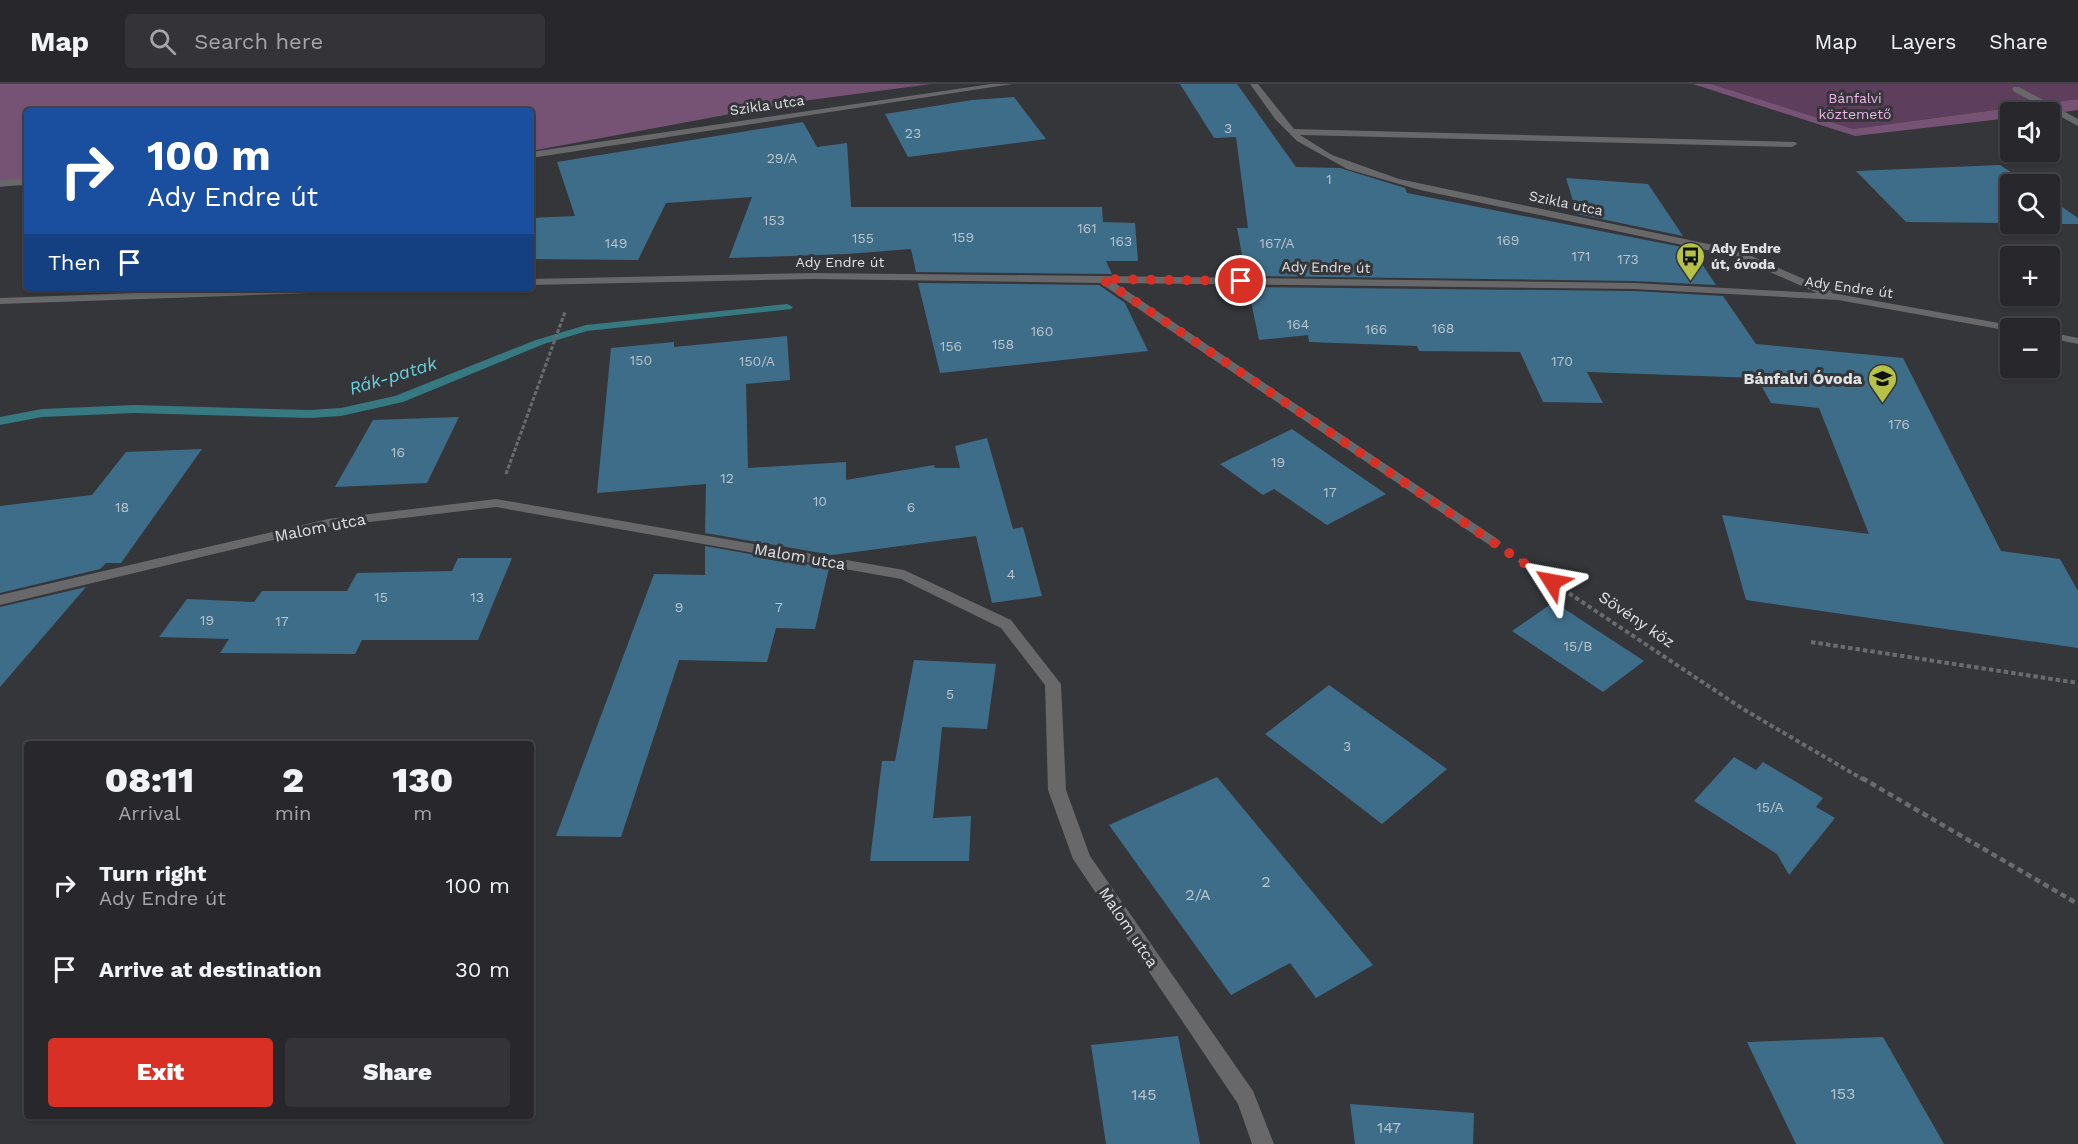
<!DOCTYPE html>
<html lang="en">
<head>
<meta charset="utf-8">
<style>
  :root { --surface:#28282c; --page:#343438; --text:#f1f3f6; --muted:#a5a6a9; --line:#444448; --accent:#d93025 }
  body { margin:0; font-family:"Work Sans",sans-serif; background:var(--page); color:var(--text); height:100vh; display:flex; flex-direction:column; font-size:22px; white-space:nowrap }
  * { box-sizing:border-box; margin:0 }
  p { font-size:20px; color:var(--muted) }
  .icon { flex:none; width:33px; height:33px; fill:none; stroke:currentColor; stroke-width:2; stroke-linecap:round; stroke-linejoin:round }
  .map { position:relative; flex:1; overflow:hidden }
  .details { position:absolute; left:24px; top:657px; width:510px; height:378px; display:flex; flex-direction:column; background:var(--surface); border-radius:6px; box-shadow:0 2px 4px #0004,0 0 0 2px var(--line) }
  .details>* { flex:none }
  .hud { position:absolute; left:24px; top:24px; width:510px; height:183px; border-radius:6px; box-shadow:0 2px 4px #0004,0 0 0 2px var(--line); background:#1a4fa0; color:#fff; overflow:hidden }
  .fabs { position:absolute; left:2000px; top:18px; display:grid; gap:12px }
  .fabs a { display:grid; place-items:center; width:60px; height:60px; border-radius:6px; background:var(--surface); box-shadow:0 2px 4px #0004,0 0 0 2px var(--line); font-size:30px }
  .pin { position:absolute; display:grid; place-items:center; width:51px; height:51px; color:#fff; margin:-26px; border:3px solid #fff; border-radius:50%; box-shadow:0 2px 6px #0007 }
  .me { position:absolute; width:66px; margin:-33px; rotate:304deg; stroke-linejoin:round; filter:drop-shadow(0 0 4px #0008) }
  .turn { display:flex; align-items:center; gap:21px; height:126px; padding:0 24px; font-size:27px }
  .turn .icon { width:78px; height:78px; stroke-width:2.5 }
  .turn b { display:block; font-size:42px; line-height:51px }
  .then { display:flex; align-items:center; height:57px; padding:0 24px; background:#0003; gap:12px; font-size:22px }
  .eta { display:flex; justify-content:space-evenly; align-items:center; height:102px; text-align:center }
  .eta b { font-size:36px; font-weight:800; line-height:42px }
  .cta { display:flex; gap:12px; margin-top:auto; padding:12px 24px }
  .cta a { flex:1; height:69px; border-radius:6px; background:var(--accent); color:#fff; font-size:24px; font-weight:800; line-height:69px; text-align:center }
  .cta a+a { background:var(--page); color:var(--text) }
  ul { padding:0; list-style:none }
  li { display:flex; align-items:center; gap:18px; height:84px; padding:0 24px }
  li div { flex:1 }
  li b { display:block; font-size:22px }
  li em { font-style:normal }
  header { display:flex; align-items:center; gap:36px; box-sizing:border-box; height:84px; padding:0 30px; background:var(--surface); border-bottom:2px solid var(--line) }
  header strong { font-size:28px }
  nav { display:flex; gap:33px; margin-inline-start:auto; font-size:21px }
  .search { width:420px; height:54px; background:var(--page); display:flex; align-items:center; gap:15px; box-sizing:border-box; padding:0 21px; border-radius:6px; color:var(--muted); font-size:22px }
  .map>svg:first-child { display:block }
</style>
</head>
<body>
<header>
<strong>Map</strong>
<div class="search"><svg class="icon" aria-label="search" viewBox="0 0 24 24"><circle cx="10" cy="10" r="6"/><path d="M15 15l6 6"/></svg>Search here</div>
<nav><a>Map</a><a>Layers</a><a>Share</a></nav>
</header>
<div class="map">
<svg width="2078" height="1060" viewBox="0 0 2078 1060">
  <rect width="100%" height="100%" fill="#35363a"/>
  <path fill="#5e3e5d" d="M 1711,0 L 2078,0 L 2078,15 L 1853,45 Z"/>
  <g fill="#765375">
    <path d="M 0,0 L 931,0 L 795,18 L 531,67 L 531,27 L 27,27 L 27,100 L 0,103 Z"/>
    <path d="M 1693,0 L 1711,0 L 1853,45 L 2078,15 L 2078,26 L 2049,30 L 2010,28 L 2010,34 L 1855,52 Z"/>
  </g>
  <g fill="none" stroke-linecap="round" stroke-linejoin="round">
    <path fill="#367981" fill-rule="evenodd" d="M 787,220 L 793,223 L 791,225 L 587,247 L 544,260 L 403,318 L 341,332 L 310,334 L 134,329 L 42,333 L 0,341 L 0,333 L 42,325 L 134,321 L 310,326 L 341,324 L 395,312 L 536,256 L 586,241 Z"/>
  </g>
  <g fill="#3e6d89">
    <path d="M 1180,0 L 1237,0 L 1296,83 L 1340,84 L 1405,104 L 1407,109 L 1692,165 L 1716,201 L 1634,197 L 1246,192 L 1237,144 L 1248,144 L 1236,53 L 1214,54 Z"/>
    <path d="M 1014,13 L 1046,55 L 908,73 L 885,30 L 972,16 Z"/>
    <path d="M 803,38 L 817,63 L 847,59 L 851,123 L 1102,123 L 1103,138 L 1135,139 L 1138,177 L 1106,177 L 1112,190 L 916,188 L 911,165 L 847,170 L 729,174 L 752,113 L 666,119 L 638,176 L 531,175 L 531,134 L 575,132 L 557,78 Z"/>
    <path d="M 2000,81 L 2029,100 L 2010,100 L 2010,139 L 1906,138 L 1856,87 Z"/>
    <path d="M 1566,94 L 1648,100 L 1683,152 L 1577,130 Z"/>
    <path d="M 2049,114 L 2078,134 L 2078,140 L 2023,140 L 2049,140 Z"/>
    <path d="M 918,199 L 1099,201 L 1125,219 L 1148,267 L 940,289 Z"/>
    <path d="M 1248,203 L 1634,207 L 1723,212 L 1756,260 L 1903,274 L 2001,467 L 2060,475 L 2078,507 L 2078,564 L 1746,516 L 1722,431 L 1869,450 L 1819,324 L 1771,319 L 1757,294 L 1587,288 L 1603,319 L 1543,318 L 1520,268 L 1419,267 L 1417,262 L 1309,258 L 1308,251 L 1259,256 Z"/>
    <path d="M 787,252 L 790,296 L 746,300 L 748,384 L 846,378 L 846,396 L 934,381 L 935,384 L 960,384 L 955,362 L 987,354 L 1013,445 L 1023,443 L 1042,512 L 992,519 L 976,452 L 832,471 L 705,449 L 706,400 L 597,409 L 611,264 L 674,258 L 674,263 Z"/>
    <path d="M 459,333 L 427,399 L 335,403 L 373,336 Z"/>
    <path d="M 1292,345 L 1335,375 L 1386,410 L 1327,441 L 1274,405 L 1263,411 L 1220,380 Z"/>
    <path d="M 202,365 L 121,479 L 106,479 L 100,485 L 0,509 L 0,422 L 92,411 L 126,368 Z"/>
    <path d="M 705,462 L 829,484 L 815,545 L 776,544 L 767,578 L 679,576 L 621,753 L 556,752 L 654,490 L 705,491 Z"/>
    <path d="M 458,474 L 512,474 L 478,556 L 362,556 L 355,570 L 220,569 L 229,555 L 159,553 L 187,515 L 254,518 L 262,507 L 347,507 L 357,489 L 452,487 Z"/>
    <path d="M 86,503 L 0,603 L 0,523 Z"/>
    <path d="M 1554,518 L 1644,577 L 1603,608 L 1512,547 Z"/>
    <path d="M 914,576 L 996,580 L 987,645 L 942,643 L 933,734 L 971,732 L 969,777 L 870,777 L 882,677 L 895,677 Z"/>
    <path d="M 1329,601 L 1447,685 L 1382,740 L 1265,650 Z"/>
    <path d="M 1734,673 L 1756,686 L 1763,678 L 1823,714 L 1816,723 L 1835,734 L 1789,791 L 1777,770 L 1694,717 Z"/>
    <path d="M 1217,693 L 1373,881 L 1316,914 L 1290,879 L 1231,911 L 1109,741 Z"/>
    <path d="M 1178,952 L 1200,1060 L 1106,1060 L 1091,961 Z"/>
    <path d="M 1883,953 L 1944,1060 L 1796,1060 L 1747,958 Z"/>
    <path d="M 1350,1020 L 1474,1029 L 1473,1060 L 1355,1060 Z"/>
  </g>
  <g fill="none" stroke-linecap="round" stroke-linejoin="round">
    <path stroke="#6a6b6f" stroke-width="3" stroke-dasharray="4 2" stroke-linecap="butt" d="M 506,390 L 565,228"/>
    <g stroke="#6a6b6f" stroke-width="4" stroke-dasharray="4.5 3" stroke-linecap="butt">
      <path d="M 1519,476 L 1743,625 L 1864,696"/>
      <path d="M 1811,558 L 2078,599"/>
    </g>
    <path stroke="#6a6b6f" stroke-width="4.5" stroke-dasharray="6 4" stroke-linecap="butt" d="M 1862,694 L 2078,820"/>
    <g fill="#686769" fill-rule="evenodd">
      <path d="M 991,0 L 1012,0 L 531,74 L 531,68 Z"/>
      <path d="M 1250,0 L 1258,0 L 1294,45 L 1795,58 L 1797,60 L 1792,63 L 1300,51 L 1332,71 L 1399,95 L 1718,162 L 1747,170 L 1831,207 L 1832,209 L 2010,241 L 2016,244 L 2010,244 L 2010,247 L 1838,216 L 1634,205 L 1115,199 L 1499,456 L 1501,459 L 1494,464 L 1100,199 L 813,195 L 531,201 L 531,195 L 813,189 L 1102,192 L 1634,199 L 1817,209 L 1739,174 L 1716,168 L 1420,106 L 1347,85 L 1297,57 L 1275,35 Z"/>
      <path d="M 2013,3 L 2019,3 L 2078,35 L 2078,42 L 2013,7 Z"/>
      <path d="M 27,95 L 27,101 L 0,102 L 0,96 Z"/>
      <path d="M 273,204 L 370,204 L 365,207 L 0,220 L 0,214 Z"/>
      <path d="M 2049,248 L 2078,254 L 2078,260 L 2049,254 Z"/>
      <path d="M 496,415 L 904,486 L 1011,536 L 1061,600 L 1066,706 L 1090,772 L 1253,1007 L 1274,1060 L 1252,1060 L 1238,1020 L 1073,775 L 1048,706 L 1045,601 L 1001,544 L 901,495 L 496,423 L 328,443 L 0,521 L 0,511 L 328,435 Z"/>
    </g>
  </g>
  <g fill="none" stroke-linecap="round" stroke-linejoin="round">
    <path stroke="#d93025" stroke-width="10" stroke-dasharray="0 18" d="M 1241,197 L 1102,195 L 1552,498"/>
  </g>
  <defs>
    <symbol id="bus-pin" viewBox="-11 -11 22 30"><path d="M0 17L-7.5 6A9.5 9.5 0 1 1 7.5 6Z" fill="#b6c148" stroke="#35363a"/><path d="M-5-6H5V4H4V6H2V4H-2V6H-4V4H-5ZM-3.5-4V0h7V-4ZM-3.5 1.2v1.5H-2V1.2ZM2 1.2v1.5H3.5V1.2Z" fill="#111"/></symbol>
    <symbol id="school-pin" viewBox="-11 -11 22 30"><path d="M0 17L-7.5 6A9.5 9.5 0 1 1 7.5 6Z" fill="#b6c148" stroke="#35363a"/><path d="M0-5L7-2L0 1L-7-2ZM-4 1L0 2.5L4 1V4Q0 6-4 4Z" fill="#111"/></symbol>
  </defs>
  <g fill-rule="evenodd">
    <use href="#bus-pin" x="1674" y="156" width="33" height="45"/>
    <use href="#school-pin" x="1866" y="278" width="33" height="45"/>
  </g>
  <g text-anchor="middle" stroke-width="6" stroke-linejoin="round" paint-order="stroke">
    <g font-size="14" fill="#ecb2e9" stroke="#35363a">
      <text x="1855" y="19">Bánfalvi<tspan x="1855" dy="16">köztemető</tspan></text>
    </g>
    <g font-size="14" fill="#e1e2e4" stroke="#35363a">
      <text transform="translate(767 21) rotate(-8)" y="5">Szikla utca</text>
      <text transform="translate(1566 119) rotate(12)" y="5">Szikla utca</text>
      <text x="840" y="183">Ady Endre út</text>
      <text transform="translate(1326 183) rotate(1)" y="5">Ady Endre út</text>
      <text transform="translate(1849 203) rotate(8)" y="5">Ady Endre út</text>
    </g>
    <g font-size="14" fill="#b8c5cd">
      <text x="1228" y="49">3</text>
      <text x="913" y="54">23</text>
      <text x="782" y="79">29/A</text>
      <text x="1329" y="100">1</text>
      <text x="774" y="141">153</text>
      <text x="1087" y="149">161</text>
      <text x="963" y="158">159</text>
      <text x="863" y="159">155</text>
      <text x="1508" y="161">169</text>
      <text x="1121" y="162">163</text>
      <text x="616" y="164">149</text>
      <text x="1277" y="164">167/A</text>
      <text x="1581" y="177">171</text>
      <text x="1628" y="180">173</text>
      <text x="1298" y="245">164</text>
      <text x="1443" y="249">168</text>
      <text x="1376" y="250">166</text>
      <text x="1042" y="252">160</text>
      <text x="1003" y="265">158</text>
      <text x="951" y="267">156</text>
      <text x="641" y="281">150</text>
      <text x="757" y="282">150/A</text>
      <text x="1562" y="282">170</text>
      <text x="1899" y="345">176</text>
      <text x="398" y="373">16</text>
      <text x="1278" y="383">19</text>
      <text x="727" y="399">12</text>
      <text x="1330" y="413">17</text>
      <text x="820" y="422">10</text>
      <text x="122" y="428">18</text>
      <text x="911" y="428">6</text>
      <text x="1011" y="495">4</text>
      <text x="381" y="518">15</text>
      <text x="477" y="518">13</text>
      <text x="679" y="528">9</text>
      <text x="779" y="528">7</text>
      <text x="207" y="541">19</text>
      <text x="282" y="542">17</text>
      <text x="1578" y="567">15/B</text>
      <text x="950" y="615">5</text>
      <text x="1347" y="667">3</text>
      <text x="1770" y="728">15/A</text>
    </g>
    <g font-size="14" font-weight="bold" fill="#e1e2e4" stroke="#35363a" text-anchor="start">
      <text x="1711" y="169">Ady Endre<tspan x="1711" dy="16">út, óvoda</tspan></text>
    </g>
    <g font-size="16" font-weight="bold" fill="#e1e2e4" stroke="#35363a" text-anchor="end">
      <text x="1862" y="300">Bánfalvi Óvoda</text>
    </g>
    <g font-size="16" fill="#e1e2e4" stroke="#35363a">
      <text transform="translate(320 443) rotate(-11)" y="6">Malom utca</text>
      <text transform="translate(800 472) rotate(10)" y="6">Malom utca</text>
      <text transform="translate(1637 535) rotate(34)" y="6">Sövény köz</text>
      <text transform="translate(1129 843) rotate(56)" y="6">Malom utca</text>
    </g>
    <g font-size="16" fill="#b8c5cd">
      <text x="1266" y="803">2</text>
      <text x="1198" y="816">2/A</text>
      <text x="1843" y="1015">153</text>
      <text x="1144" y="1016">145</text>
      <text x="1389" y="1049">147</text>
    </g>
    <g font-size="18" font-style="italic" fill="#68d1dd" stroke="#35363a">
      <text transform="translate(393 292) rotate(-17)" y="6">Rák-patak</text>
    </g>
  </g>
</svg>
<div class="fabs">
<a><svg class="icon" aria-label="sound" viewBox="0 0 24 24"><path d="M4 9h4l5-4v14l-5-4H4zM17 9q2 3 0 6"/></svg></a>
<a><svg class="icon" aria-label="search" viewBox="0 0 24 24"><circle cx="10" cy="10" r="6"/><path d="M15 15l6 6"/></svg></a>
<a>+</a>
<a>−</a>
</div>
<div class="pin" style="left:1241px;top:197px;background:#d93025"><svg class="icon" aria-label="arrive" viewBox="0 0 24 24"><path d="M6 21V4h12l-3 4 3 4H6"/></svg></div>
<svg class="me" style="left:1552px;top:498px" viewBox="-20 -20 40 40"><path d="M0-17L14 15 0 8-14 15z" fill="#d93025" stroke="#fff" stroke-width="4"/></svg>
<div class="hud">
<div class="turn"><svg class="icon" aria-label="right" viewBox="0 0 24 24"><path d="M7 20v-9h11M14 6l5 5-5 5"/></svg><div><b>100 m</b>Ady Endre út</div></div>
<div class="then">Then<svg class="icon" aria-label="arrive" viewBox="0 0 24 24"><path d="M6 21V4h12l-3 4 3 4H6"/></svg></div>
</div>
<section class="details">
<div class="eta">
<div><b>08:11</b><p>Arrival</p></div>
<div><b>2</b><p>min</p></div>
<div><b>130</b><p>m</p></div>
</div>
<ul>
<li><svg class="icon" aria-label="right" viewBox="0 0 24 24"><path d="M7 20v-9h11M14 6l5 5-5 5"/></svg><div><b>Turn right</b><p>Ady Endre út</p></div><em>100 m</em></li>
<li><svg class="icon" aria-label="arrive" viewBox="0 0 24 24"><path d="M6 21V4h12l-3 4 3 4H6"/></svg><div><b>Arrive at destination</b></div><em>30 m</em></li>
</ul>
<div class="cta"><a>Exit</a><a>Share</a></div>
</section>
</div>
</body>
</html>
